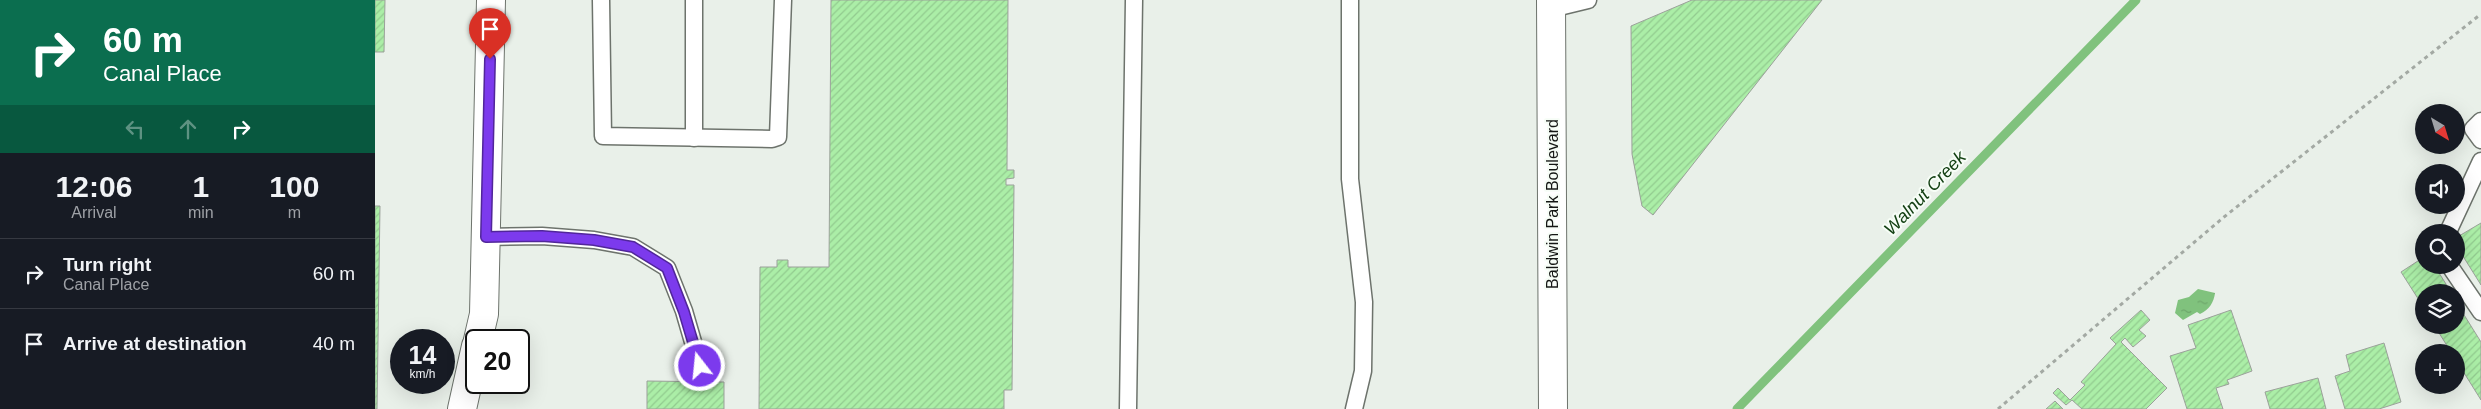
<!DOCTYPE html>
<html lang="en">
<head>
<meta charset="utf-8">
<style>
  :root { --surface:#171b24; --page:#242831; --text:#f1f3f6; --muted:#9ea1a6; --line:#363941 }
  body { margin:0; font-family:Helvetica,sans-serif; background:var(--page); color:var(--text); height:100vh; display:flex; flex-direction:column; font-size:19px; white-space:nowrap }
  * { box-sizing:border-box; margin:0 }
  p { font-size:16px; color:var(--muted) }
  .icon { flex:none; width:28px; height:28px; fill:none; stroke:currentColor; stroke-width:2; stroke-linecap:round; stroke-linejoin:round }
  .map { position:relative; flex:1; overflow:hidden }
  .details { display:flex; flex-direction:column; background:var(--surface); width:375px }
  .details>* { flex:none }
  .banner { background:#0b6e4f; color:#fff; overflow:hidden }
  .needle { width:32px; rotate:142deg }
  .buttons { position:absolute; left:2040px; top:104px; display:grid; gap:10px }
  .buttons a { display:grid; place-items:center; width:50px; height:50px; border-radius:50%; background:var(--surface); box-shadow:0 5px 20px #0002; font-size:25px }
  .speed { position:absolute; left:15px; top:329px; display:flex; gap:10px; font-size:25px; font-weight:700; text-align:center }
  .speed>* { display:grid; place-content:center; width:65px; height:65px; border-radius:50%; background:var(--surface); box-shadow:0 5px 20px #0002; line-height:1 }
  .speed small { font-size:12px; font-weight:400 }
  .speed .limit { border:2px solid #111; border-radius:8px; background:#fff; color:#111 }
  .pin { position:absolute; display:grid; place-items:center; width:42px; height:42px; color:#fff; margin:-51px -21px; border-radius:50% 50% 50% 0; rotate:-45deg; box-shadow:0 0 5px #0007 }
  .pin .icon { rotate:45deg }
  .me { position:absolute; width:55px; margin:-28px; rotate:344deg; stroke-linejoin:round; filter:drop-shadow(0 0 4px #0008) }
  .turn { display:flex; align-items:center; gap:18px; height:105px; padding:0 20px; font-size:22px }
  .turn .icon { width:65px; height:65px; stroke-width:2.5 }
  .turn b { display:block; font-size:35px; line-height:42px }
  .lanes { display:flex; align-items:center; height:48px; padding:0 20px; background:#0003; justify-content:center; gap:25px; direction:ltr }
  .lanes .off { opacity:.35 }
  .eta { display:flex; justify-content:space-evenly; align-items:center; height:85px; text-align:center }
  .eta b { font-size:30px; font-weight:700; line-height:35px }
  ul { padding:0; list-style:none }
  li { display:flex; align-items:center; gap:15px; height:70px; padding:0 20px; border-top:1px solid var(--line) }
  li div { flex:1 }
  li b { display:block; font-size:19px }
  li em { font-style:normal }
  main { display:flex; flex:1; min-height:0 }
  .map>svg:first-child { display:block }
</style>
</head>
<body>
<main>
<section class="details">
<div class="banner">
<div class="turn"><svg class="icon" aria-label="right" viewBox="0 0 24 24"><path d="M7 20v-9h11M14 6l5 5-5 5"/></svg><div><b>60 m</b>Canal Place</div></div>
<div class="lanes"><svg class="icon off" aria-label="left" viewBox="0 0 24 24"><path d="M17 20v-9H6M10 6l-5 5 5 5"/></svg><svg class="icon off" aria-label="ahead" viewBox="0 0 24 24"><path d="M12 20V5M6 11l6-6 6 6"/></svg><svg class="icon" aria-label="right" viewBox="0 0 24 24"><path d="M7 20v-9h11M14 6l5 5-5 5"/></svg></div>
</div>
<div class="eta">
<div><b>12:06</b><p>Arrival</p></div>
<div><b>1</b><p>min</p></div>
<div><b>100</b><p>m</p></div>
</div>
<ul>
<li><svg class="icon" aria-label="right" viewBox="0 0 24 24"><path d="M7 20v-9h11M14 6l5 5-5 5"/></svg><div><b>Turn right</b><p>Canal Place</p></div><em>60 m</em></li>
<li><svg class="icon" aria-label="arrive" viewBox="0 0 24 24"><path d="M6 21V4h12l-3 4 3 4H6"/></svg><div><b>Arrive at destination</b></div><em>40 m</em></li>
</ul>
</section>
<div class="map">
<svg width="2106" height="409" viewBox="0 0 2106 409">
  <defs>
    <pattern id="water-ripples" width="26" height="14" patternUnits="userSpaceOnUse" patternTransform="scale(1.25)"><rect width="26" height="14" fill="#80c27d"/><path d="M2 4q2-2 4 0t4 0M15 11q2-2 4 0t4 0" fill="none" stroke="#6ea66b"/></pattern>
    <pattern id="building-hatch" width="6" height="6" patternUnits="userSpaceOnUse" patternTransform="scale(1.25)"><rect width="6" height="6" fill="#abeea7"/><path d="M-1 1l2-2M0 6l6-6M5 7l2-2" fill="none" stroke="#92cb8f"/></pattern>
  </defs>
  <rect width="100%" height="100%" fill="#e9f0e9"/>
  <path fill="url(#water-ripples)" d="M 1823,289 L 1840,293 C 1839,302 1834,310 1825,314 L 1822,312 L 1808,320 L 1800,313 L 1803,300 L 1814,297 Z"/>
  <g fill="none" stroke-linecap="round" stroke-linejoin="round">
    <path stroke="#80c27d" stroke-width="9" d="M 1362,409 L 1761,0"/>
  </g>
  <g fill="url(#building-hatch)" stroke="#9ba19a">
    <path d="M 0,0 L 10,0 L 9,52 L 0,52 Z"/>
    <path d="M 456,0 L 633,0 L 632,170 L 639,170 L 639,178 L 631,179 L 631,185 L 639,185 L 637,390 L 629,390 L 629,409 L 384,409 L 385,267 L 402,267 L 402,260 L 413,260 L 413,267 L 454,267 Z"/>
    <path d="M 1317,0 L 1447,0 L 1278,215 L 1267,206 L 1257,154 L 1256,26 Z"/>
    <path d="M 0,206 L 5,206 L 2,409 L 0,409 Z"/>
    <path d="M 2106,223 L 2106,285 L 2081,245 L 2087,241 L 2084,236 Z"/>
    <path d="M 2049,257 L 2049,265 L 2059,265 L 2076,292 L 2049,292 L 2049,308 L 2026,272 Z"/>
    <path d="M 2081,302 L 2106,342 L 2106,400 L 2081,360 L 2081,352 L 2076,352 L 2059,325 L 2081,325 Z"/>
    <path d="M 1766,310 L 1775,320 L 1764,330 L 1771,336 L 1758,347 L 1750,338 L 1746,342 L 1792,388 L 1771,409 L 1707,409 L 1697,400 L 1691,405 L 1678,393 L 1683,388 L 1695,400 L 1710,385 L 1706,382 L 1741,344 L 1735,338 Z"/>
    <path d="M 1856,310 L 1877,371 L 1852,380 L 1854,384 L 1841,388 L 1848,409 L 1812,409 L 1795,356 L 1821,348 L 1813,325 Z"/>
    <path d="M 2009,343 L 2026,402 L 2004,409 L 1970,409 L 1960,376 L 1975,371 L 1971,355 Z"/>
    <path d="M 1943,378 L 1951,409 L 1895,409 L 1890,392 Z"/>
    <path d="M 272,381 L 349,382 L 349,409 L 272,409 Z"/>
    <path d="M 1680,401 L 1688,409 L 1671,409 Z"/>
  </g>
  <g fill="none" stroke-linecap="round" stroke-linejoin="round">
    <defs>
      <g id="service">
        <path d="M 226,0 L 228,136 L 397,139 L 403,137 L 408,0"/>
        <path d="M 319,0 L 319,138"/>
        <path d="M 975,0 L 975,179 L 989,302 L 988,371 L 979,409"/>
        <path d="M 1176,9 L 1213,0"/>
        <path d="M 2106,121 L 2098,129 L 2106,140"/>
        <path d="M 2073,232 L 2106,161"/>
        <path d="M 111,237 L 167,236 L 219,240 L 258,247 L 292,268 L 309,311 L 325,366"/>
        <path d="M 2074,265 L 2106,312"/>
        <path d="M 753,409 L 759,0"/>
      </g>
      <g id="minor">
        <path d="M 103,340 L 109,314 L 116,0"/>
        <path d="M 87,409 L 101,346"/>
      </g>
      <path id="secondary" d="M 1176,0 L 1178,409"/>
    </defs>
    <use href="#service" stroke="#6d736c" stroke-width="19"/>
    <use href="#minor" stroke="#6d736c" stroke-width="30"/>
    <use href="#secondary" stroke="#6d736c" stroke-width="30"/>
    <path stroke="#a3a9a3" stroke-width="3" stroke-dasharray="4 4" stroke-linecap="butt" d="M 1623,409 L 1849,217 L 2106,14"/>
    <use href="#service" stroke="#fff" stroke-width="16"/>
    <use href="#minor" stroke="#fff" stroke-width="28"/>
    <use href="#secondary" stroke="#fff" stroke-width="28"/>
  </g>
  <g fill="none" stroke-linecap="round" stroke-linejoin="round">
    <defs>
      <path id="route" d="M 115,59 L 111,237 L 167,236 L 219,240 L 258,247 L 292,268 L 309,312 L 325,366"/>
    </defs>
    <use href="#route" stroke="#51269a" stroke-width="12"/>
    <use href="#route" stroke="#7c3aed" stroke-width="9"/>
  </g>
  <g text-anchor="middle" stroke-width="4" stroke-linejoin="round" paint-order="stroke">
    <g font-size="16" fill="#141714" stroke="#f6fdf6">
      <text transform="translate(1177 204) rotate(-90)" y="6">Baldwin Park Boulevard</text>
    </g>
    <g font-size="18" font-style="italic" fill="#134013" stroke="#f6fdf6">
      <text transform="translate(1550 193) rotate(-46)" y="6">Walnut Creek</text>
    </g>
  </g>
</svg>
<div class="buttons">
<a><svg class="needle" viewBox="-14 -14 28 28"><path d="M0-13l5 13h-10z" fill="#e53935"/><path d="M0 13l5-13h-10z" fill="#9ea1a6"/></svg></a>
<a><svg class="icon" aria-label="sound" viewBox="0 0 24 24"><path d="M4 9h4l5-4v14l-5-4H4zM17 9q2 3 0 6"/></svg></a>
<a><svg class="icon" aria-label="search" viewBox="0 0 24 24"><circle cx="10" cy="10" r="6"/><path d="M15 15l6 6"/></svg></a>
<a><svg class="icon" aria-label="layers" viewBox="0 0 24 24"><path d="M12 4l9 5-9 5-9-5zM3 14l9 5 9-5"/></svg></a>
<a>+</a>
</div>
<div class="speed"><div>14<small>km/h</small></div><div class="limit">20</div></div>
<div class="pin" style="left:115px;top:59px;background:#d93025"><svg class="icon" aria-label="arrive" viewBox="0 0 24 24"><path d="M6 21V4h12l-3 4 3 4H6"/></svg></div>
<svg class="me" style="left:325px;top:366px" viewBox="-20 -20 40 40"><circle r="17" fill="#7c3aed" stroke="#fff" stroke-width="3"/><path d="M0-11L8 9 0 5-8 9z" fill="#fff"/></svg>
</div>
</main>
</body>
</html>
